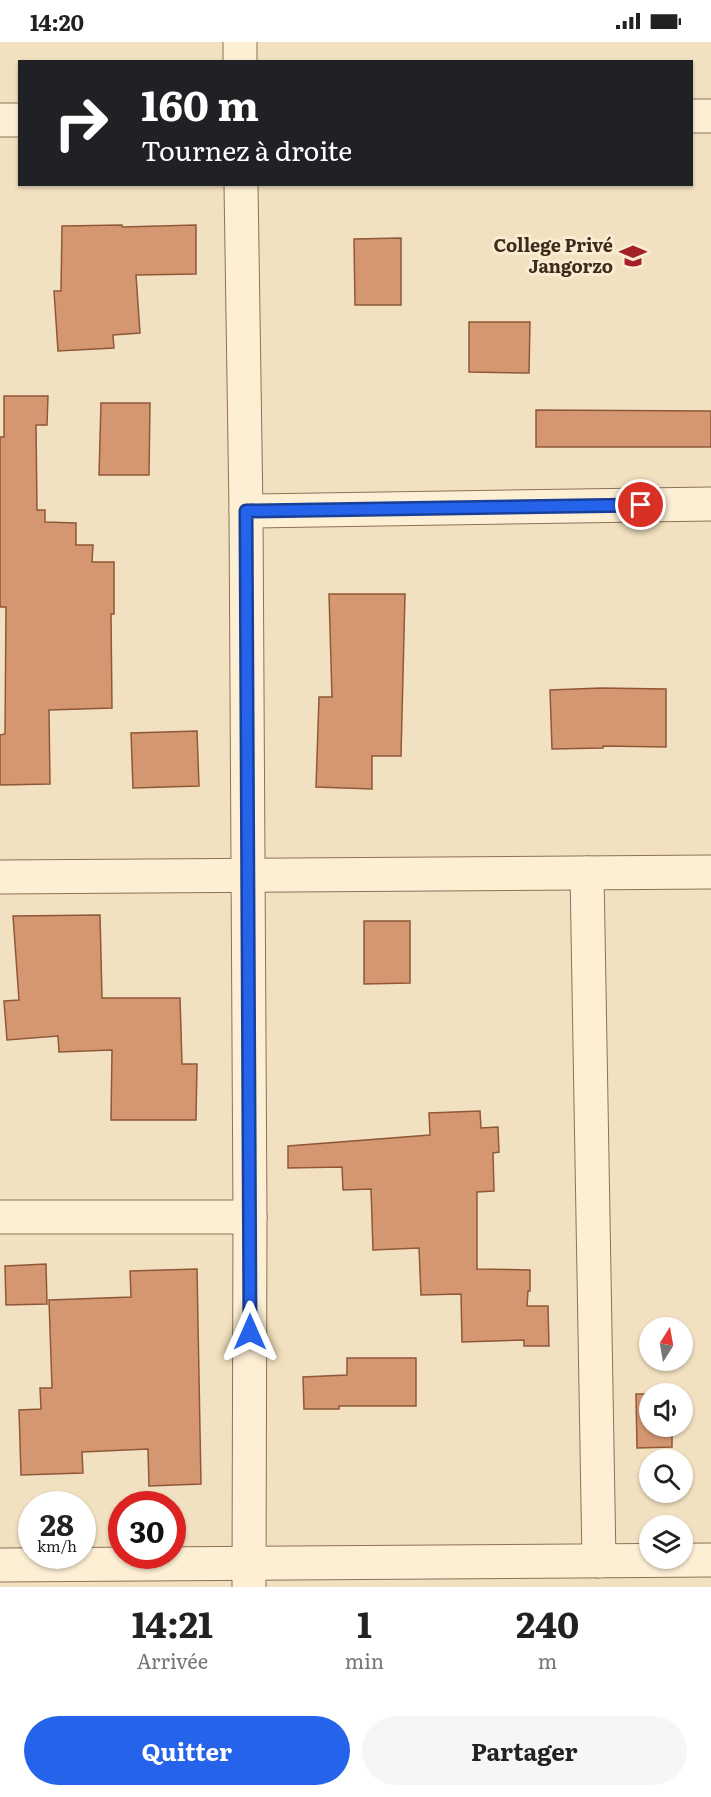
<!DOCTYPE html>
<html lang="fr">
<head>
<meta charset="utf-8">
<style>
  :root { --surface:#fff; --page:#f6f6f6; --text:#222; --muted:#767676; --accent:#2563eb }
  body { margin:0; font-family:Literata,serif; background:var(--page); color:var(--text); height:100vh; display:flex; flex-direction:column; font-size:22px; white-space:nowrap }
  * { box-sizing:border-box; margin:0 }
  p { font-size:20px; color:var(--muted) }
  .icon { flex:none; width:33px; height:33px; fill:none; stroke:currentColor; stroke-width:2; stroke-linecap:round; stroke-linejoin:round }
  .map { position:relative; height:1545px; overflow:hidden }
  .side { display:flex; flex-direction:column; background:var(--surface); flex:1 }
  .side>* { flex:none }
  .guide { position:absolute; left:18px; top:18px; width:675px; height:126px; border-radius:0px; box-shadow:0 2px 4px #0004; background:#202124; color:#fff; overflow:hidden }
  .needle { width:39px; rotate:11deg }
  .fabs { position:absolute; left:639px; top:1275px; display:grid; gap:12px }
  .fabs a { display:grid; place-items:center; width:54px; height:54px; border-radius:50%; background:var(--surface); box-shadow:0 2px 4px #0004; font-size:30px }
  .speed { position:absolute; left:18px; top:1449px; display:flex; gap:12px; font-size:30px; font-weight:700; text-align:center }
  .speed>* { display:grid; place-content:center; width:78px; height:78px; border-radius:50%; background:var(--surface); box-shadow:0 2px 4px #0004; line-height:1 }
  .speed small { font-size:15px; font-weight:400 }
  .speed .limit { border:9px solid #d22; background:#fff; color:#111 }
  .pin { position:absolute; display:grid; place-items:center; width:51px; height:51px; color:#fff; margin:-26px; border:3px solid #fff; border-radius:50%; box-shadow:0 2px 6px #0007 }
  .me { position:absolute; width:66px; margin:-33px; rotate:0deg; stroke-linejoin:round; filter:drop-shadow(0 0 4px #0008) }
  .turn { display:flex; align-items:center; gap:21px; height:126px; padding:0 24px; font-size:27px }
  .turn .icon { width:78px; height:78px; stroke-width:2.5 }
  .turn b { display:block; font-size:42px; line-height:51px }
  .eta { display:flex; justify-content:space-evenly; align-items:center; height:102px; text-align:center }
  .eta b { font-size:36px; font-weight:700; line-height:42px }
  .primary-button { display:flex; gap:12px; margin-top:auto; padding:12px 24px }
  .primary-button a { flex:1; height:69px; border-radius:36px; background:var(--accent); color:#fff; font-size:24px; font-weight:700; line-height:69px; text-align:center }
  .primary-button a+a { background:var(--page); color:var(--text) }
  .status { display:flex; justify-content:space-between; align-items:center; height:42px; padding:0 30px; background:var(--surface); direction:ltr }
  .status svg { height:16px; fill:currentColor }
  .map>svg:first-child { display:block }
</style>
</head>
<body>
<div class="status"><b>14:20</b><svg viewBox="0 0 49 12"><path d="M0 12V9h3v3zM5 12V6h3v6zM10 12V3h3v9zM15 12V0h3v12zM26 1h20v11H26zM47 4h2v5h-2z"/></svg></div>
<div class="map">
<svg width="711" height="1545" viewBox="0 0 711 1545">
  <rect width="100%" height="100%" fill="#f2e1c0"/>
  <g fill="#d59772" stroke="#8f5839" stroke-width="1.5">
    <path d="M 122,183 L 122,185 L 196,183 L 196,232 L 136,233 L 140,291 L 113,293 L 114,306 L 58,309 L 54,249 L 61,249 L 62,184 Z"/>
    <path d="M 401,196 L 401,263 L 355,263 L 354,197 Z"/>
    <path d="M 469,280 L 530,280 L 529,331 L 469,330 Z"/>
    <path d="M 4,354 L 48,354 L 47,383 L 36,383 L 37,468 L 45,468 L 45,480 L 76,481 L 76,503 L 93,503 L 92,520 L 114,520 L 114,572 L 111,572 L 112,666 L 49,668 L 50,742 L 0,743 L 0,693 L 5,692 L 6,565 L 0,565 L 0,395 L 4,395 Z"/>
    <path d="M 101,361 L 150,361 L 149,433 L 99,433 Z"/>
    <path d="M 536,368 L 711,369 L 711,405 L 536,405 Z"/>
    <path d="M 329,552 L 405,552 L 401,714 L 372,714 L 372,747 L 316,745 L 319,655 L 332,655 Z"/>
    <path d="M 601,646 L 666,647 L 666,705 L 603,704 L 603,706 L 552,707 L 550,648 Z"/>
    <path d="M 197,689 L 199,744 L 133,746 L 131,691 Z"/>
    <path d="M 100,873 L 102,956 L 180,956 L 182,1022 L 197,1022 L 196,1078 L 111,1078 L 112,1008 L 59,1010 L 58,994 L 7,998 L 4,959 L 19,958 L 13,874 Z"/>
    <path d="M 364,879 L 410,879 L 410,941 L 364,942 Z"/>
    <path d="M 480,1069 L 481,1086 L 498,1085 L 499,1110 L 493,1111 L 494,1149 L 477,1150 L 477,1227 L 530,1228 L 530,1249 L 528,1249 L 527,1264 L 548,1264 L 549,1304 L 524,1304 L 524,1298 L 462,1300 L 461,1252 L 421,1253 L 419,1206 L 373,1208 L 371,1147 L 343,1148 L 342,1125 L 288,1126 L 288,1104 L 430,1093 L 429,1071 Z"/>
    <path d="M 46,1222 L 47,1262 L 6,1263 L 5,1224 Z"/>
    <path d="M 197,1227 L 201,1442 L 149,1444 L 148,1407 L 82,1410 L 83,1431 L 21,1433 L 19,1368 L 41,1367 L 40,1346 L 52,1346 L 49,1258 L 131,1255 L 130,1229 Z"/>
    <path d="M 347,1316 L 416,1316 L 416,1364 L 339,1364 L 339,1367 L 304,1367 L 303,1335 L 347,1333 Z"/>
    <path d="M 636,1352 L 650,1352 L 650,1384 L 672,1384 L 672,1405 L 637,1406 Z"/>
  </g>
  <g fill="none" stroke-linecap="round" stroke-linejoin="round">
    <defs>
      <g id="minor">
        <path d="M 240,0 L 240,20"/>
        <path d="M 692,74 L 711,74"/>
        <path d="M 0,78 L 20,78"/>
        <path d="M 241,142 L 246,469 L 250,1175 L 249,1545"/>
        <path d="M 246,469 L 711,462"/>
        <path d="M 587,831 L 599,1519"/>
        <path d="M 0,835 L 711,830"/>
        <path d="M 0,1175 L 250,1175"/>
      </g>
      <path id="tertiary" d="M 0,1523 L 711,1518"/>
    </defs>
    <use href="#minor" stroke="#8e7156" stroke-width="35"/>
    <use href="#tertiary" stroke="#8e7156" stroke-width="35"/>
    <use href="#minor" stroke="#fcefd4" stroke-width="33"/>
    <use href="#tertiary" stroke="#fcefd4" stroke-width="33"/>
  </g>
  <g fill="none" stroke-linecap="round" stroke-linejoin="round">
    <defs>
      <path id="route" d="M 250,1290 L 246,469 L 641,463"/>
    </defs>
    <use href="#route" stroke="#184099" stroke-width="15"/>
    <use href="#route" stroke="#2563eb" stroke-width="10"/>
  </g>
  <defs>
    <symbol id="school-bare" viewBox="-9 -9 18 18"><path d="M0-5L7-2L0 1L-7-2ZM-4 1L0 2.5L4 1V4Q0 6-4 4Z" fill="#a32026" stroke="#f9ecd1" stroke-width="2.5" paint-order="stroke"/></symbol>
  </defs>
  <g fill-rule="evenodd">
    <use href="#school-bare" x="614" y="195" width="38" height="38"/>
  </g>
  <g text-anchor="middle" stroke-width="6" stroke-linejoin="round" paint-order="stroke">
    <g font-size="18" font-weight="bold" fill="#3c2a1c" stroke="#f9ecd1" text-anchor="end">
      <text x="613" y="210">College Privé<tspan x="613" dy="21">Jangorzo</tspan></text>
    </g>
  </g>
</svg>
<div class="fabs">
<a><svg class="needle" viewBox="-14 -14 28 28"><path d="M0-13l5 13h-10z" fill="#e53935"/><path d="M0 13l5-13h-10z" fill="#767676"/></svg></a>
<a><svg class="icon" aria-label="sound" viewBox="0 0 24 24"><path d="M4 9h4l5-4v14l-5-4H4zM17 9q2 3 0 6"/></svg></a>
<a><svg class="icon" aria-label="search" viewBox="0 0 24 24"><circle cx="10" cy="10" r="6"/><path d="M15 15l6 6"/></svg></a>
<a><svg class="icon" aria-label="layers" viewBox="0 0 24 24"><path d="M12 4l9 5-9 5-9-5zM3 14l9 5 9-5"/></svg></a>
</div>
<div class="speed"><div>28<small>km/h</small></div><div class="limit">30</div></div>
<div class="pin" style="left:641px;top:463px;background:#d93025"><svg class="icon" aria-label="arrive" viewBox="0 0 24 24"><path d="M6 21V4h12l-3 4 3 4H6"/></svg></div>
<svg class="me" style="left:250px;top:1290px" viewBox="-20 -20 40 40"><path d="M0-17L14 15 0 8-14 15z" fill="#2563eb" stroke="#fff" stroke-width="4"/></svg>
<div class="guide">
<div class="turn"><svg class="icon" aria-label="right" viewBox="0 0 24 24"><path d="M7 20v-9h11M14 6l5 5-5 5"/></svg><div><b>160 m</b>Tournez à droite</div></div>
</div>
</div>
<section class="side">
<div class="eta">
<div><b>14:21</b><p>Arrivée</p></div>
<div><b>1</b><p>min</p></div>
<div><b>240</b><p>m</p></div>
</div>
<div class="primary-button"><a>Quitter</a><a>Partager</a></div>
</section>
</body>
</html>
